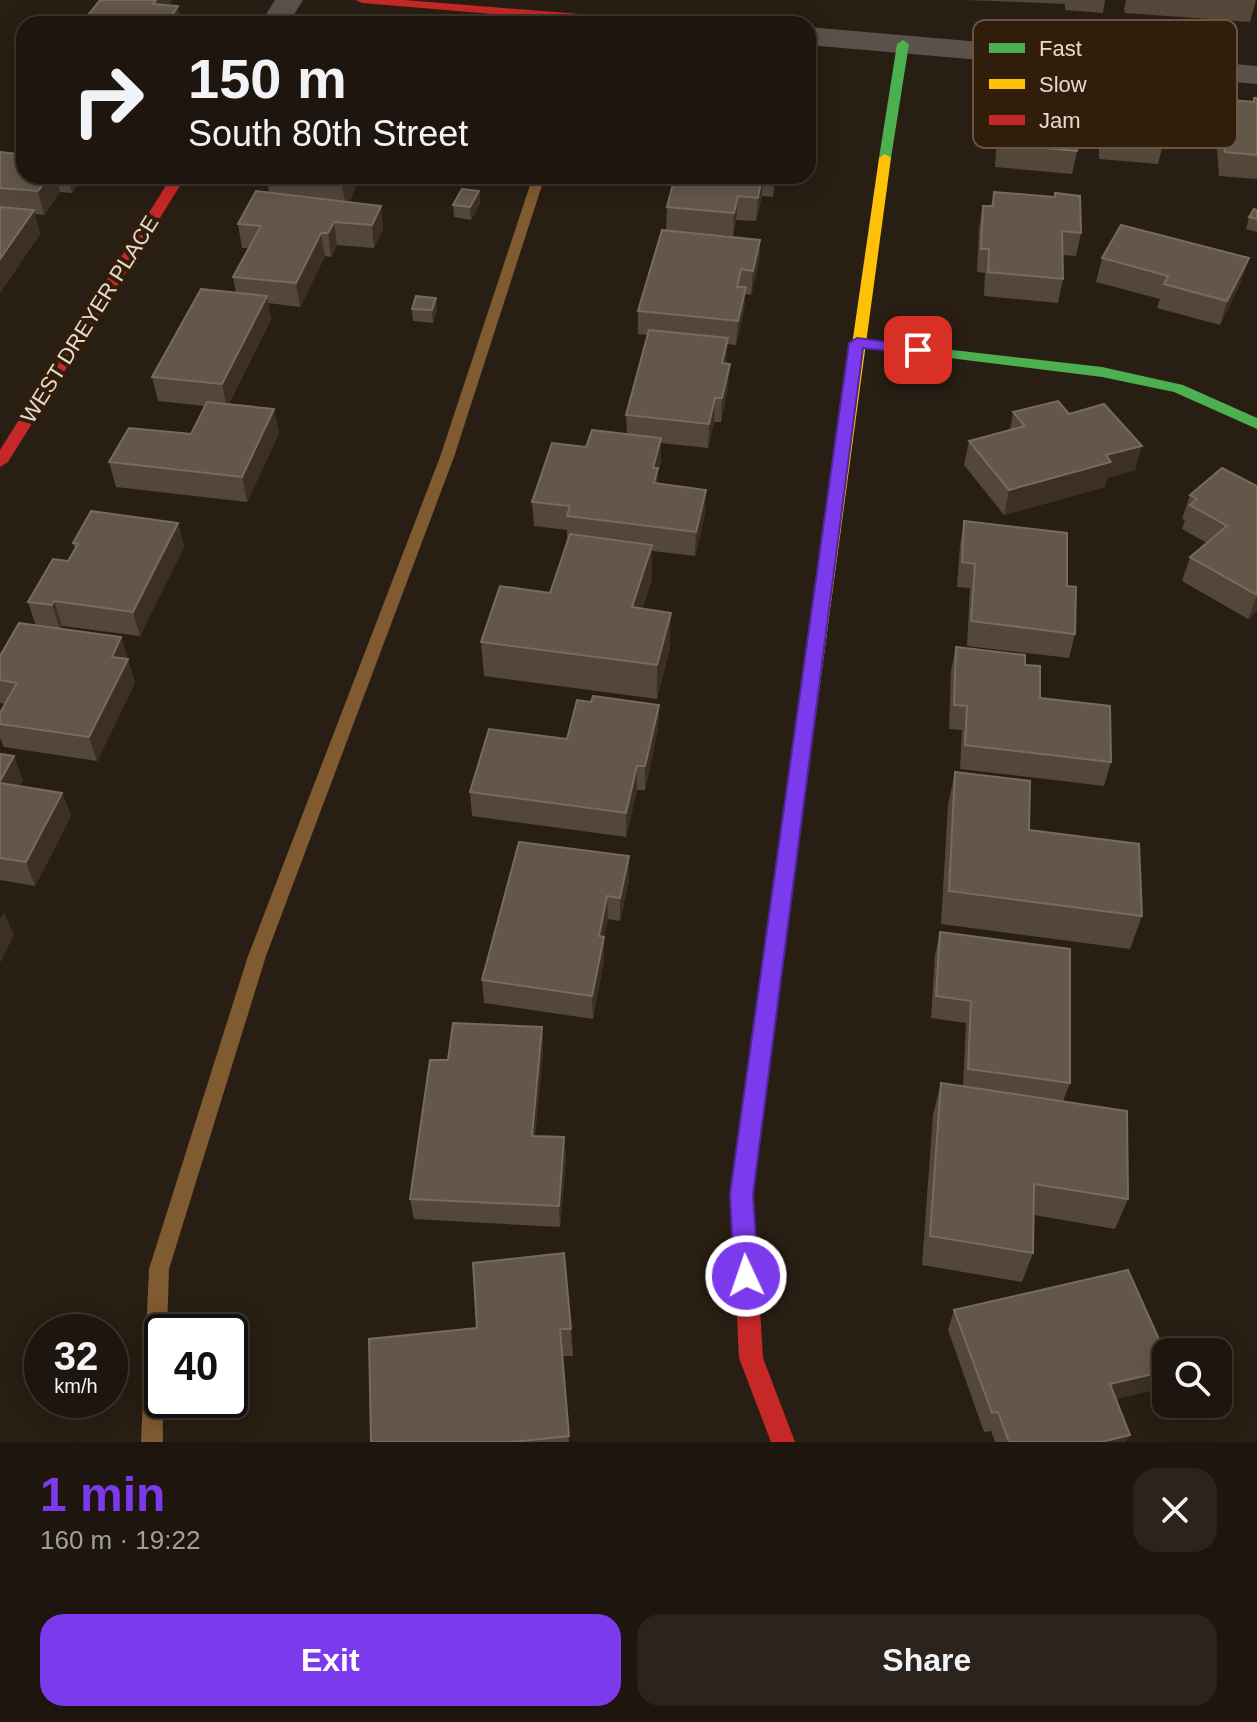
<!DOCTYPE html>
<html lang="en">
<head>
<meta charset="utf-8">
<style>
  :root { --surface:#1e160e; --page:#2b231c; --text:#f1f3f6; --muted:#a19f9e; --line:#3c352e; --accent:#7c3aed }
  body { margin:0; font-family:Arial,sans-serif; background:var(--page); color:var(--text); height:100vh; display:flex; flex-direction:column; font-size:30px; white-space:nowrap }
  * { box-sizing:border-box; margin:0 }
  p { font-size:26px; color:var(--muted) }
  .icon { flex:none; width:44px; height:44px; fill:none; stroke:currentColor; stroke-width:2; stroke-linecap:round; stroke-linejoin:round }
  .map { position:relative; height:1442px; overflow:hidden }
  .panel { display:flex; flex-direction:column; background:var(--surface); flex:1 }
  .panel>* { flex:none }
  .banner { position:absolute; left:16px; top:16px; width:800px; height:168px; border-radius:24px; box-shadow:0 4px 20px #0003,0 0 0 2px var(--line); background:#1e160e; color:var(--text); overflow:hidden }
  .controls { position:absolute; left:1152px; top:1338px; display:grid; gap:16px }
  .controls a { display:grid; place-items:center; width:80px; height:80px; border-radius:16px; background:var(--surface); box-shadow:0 4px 20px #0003,0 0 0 2px var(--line); font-size:40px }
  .speed { position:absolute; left:24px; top:1314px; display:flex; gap:16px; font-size:40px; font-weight:700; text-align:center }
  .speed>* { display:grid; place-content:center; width:104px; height:104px; border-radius:50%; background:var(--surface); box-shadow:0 4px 20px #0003,0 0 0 2px var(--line); line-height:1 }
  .speed small { font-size:20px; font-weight:400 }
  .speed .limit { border:4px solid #111; border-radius:12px; background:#fff; color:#111 }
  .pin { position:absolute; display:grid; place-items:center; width:68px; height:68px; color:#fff; margin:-34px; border-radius:16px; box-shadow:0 4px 12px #0006 }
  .me { position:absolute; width:88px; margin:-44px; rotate:357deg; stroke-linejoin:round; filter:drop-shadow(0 0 6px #0008) }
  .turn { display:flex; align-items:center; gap:28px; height:168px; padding:0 40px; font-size:36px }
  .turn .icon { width:104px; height:104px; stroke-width:2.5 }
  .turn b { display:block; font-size:56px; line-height:68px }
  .round { display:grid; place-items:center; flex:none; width:84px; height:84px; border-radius:24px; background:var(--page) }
  .headline { display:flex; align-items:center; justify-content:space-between; height:136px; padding:0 40px }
  h1 { font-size:48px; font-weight:600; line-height:60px; color:var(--accent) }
  .primary-button { display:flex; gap:16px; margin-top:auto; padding:16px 40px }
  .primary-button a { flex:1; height:92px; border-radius:24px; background:var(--accent); color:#fff; font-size:32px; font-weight:600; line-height:92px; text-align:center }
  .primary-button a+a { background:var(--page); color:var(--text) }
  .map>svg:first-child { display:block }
</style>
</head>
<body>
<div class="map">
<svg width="1257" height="1442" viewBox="0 0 1257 1442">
  <rect width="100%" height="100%" fill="#281e13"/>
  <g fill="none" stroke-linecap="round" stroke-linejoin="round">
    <path fill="#805a31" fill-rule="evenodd" d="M 533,176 L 545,176 L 454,457 L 266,956 L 169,1269 L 167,1332 L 162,1332 L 163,1442 L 141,1442 L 149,1269 L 248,956 L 440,457 Z"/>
    <g fill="#5a524a" fill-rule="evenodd">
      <path d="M 275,0 L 303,0 L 288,24 L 260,24 Z"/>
      <path d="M 808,27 L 1257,66 L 1257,84 L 808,45 Z"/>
    </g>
    <g fill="#4caf50" fill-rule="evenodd">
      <path d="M 903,40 L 909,44 L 891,158 L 885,162 L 879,158 L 897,44 Z"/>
      <path d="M 857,339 L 1102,367 L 1183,385 L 1257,418 L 1257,429 L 1174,392 L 1102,377 L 852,346 L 850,343 Z"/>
    </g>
    <path fill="#ffc107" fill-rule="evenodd" d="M 885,154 L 891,158 L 806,788 L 804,793 L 790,793 L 788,788 L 879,158 Z"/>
    <g fill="#c62828" fill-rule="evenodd">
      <path d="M 356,0 L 404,0 L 656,20 L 662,24 L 613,24 L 362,3 Z"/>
      <path d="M 172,176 L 186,176 L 8,462 L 0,467 L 0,450 Z"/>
      <path d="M 797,781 L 804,783 L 806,788 L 753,1194 L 763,1358 L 795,1442 L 771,1442 L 739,1358 L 731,1194 L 788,788 L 790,783 Z"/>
    </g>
  </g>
  <g fill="#534739">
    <path d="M 966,0 L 1105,0 L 1103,13 L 1065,10 L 1065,4 Z"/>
    <path d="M 1126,0 L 1256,0 L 1250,22 L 1125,13 L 1124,9 Z"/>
    <path d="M 991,73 L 1077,151 L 1072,174 L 995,167 L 997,133 L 999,118 L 986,117 L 987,96 Z"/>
    <path d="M 1139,85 L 1198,121 L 1192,144 L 1164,141 L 1158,164 L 1099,159 L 1099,110 L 1104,87 L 1138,90 Z"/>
    <path d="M 1254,98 L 1257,98 L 1257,179 L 1219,176 L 1215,122 L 1221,99 L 1253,102 Z"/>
    <path d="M 0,152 L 24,176 L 84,176 L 72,193 L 60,192 L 44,215 L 35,214 L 40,234 L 0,293 Z"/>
    <path d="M 268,176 L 361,176 L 349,202 L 381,206 L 383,229 L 374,248 L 337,245 L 331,257 L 325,256 L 300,307 L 268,303 L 271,320 L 229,404 L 274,409 L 279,433 L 247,502 L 116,487 L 109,462 L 191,434 L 205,406 L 158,401 L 152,377 L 236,293 L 233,277 L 249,248 L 242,248 L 238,224 L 269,193 L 267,178 Z"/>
    <path d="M 675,176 L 777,176 L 773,197 L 762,196 L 756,221 L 736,220 L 733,236 L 666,230 L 667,207 Z"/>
    <path d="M 479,191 L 480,203 L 471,220 L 454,217 L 453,205 Z"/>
    <path d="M 994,192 L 1054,197 L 1055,193 L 1081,233 L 1076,256 L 1062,255 L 1063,279 L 1058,303 L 984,296 L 985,273 L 977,272 L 979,229 L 983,206 L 991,206 Z"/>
    <path d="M 1257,210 L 1257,232 L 1246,229 L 1249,217 Z"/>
    <path d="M 760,240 L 759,263 L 751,295 L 745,294 L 744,311 L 736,345 L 727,344 L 726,364 L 728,388 L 721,422 L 714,422 L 708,448 L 661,443 L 661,462 L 658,472 L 658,484 L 705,514 L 695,556 L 652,551 L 652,579 L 642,609 L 670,647 L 657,699 L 484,676 L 481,642 L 550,593 L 567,541 L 567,530 L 534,526 L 532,502 L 627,434 L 626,415 L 648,335 L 638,334 L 638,311 Z"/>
    <path d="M 1102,258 L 1241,282 L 1220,325 L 1157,308 L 1160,299 L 1096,282 Z"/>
    <path d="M 436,298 L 437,310 L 433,323 L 413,321 L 412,309 Z"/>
    <path d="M 1013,412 L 1069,414 L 1135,470 L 1107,478 L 1105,487 L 1004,515 L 964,465 L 969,441 L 1010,430 Z"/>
    <path d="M 1257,486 L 1257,611 L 1248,619 L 1182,581 L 1190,557 L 1207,543 L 1182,529 L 1185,520 L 1182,519 L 1190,495 Z"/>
    <path d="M 964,521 L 1067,586 L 1075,634 L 1069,658 L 967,646 L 970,588 L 957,587 L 960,545 Z"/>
    <path d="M 178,523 L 184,547 L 140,636 L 62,626 L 60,629 L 121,637 L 135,683 L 97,761 L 4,747 L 0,738 L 0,713 L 5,704 L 0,703 L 0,656 L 36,626 L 28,602 L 68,561 L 75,549 L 73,543 Z"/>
    <path d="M 956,647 L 1025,665 L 1040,698 L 1111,762 L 1104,786 L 960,769 L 962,730 L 949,729 L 951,671 Z"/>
    <path d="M 591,702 L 659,705 L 658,729 L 645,790 L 637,790 L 626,837 L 472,816 L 470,792 L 567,739 Z"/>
    <path d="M 0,754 L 23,780 L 19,786 L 62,793 L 71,816 L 35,886 L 0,880 Z"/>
    <path d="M 955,772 L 1029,830 L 1142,916 L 1130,949 L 941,924 L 948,805 Z"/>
    <path d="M 629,880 L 620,921 L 608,919 L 604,937 L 604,960 L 593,1019 L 484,1003 L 482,980 Z"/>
    <path d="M 940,932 L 1070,1083 L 1063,1101 L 1128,1199 L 1115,1229 L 1034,1215 L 1033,1253 L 1022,1282 L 922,1265 L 933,1114 L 941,1083 L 963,1086 L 966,1023 L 931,1018 L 935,955 Z"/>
    <path d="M 542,1027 L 543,1050 L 535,1136 L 564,1137 L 566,1158 L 560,1227 L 414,1219 L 410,1199 L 448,1060 Z"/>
    <path d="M 954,1310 L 1162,1388 L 1116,1399 L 1126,1442 L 995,1442 L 991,1431 L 984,1432 L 948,1330 Z"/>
    <path d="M 477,1328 L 571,1329 L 573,1356 L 563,1356 L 569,1442 L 371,1442 Z"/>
  </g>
  <g fill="#3b3023">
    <path d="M 156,0 L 173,0 L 170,4 L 171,7 L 153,4 Z"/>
    <path d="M 178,6 L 182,24 L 166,24 Z"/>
    <path d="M 49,176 L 56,176 L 60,192 L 44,215 L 38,191 Z"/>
    <path d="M 68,176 L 84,176 L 72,193 Z"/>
    <path d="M 347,176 L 361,176 L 346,208 L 342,185 Z"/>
    <path d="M 763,176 L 762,196 L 756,221 L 758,198 Z"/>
    <path d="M 774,176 L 777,176 L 773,197 Z"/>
    <path d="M 479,191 L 480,203 L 471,220 L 470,207 Z"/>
    <path d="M 738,196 L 736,220 L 733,236 L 734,213 Z"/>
    <path d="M 381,206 L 383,229 L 374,248 L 372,225 Z"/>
    <path d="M 34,210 L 40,234 L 0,293 L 0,259 Z"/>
    <path d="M 334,222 L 337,245 L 331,257 L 328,233 Z"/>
    <path d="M 321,233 L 325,256 L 300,307 L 296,283 Z"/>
    <path d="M 760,240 L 759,263 L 751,295 L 753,271 Z"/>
    <path d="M 1249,258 L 1241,282 L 1220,325 L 1227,301 Z"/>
    <path d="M 746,287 L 744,311 L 736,345 L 738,321 Z"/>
    <path d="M 267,296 L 271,320 L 227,408 L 222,384 Z"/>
    <path d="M 436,298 L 437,310 L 433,323 L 432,310 Z"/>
    <path d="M 728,338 L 726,362 L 721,387 L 722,363 Z"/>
    <path d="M 730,364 L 728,388 L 721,422 L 722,398 Z"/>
    <path d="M 715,398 L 714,422 L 708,448 L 709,424 Z"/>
    <path d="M 274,409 L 279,433 L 247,502 L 242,477 Z"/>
    <path d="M 661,438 L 661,462 L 658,472 L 658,493 L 654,508 L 653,468 Z"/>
    <path d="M 1142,446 L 1135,470 L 1107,478 L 1105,487 L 1004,515 L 1009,490 L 1106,455 Z"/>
    <path d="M 706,490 L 705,514 L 695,556 L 696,532 Z"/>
    <path d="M 178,523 L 184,547 L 140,636 L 133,612 Z"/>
    <path d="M 652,545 L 652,579 L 632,641 L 632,607 Z"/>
    <path d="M 1257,595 L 1257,611 L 1248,619 Z"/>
    <path d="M 54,601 L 62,626 L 60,629 L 52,605 Z"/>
    <path d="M 671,613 L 670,647 L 657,699 L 657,665 Z"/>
    <path d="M 121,637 L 135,683 L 97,761 L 89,737 L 112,657 Z"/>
    <path d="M 659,705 L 658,729 L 645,790 L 645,766 Z"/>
    <path d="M 14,756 L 23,780 L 8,807 L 0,786 L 0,781 Z"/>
    <path d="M 637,766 L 637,790 L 626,837 L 626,813 Z"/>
    <path d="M 62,793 L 71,816 L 35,886 L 26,862 Z"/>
    <path d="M 629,856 L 629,880 L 620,921 L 620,898 Z"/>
    <path d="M 607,896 L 608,919 L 599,959 L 599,936 Z"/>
    <path d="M 4,912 L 14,935 L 0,963 L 0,919 Z"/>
    <path d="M 604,937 L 604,960 L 593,1019 L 592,996 Z"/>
    <path d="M 542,1027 L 543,1050 L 533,1157 L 532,1136 Z"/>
    <path d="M 564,1137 L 566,1158 L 560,1227 L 559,1206 Z"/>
    <path d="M 1166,1371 L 1166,1381 L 1162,1388 L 1100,1403 L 1110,1384 Z"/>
    <path d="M 1130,1435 L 1126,1442 L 1101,1442 Z"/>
  </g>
  <g fill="#635749" stroke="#776b5e" stroke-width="2">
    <path d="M 100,0 L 156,0 L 153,4 L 178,6 L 166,24 L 81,24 Z"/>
    <path d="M 991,73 L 1077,80 L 1077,151 L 999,144 L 1001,110 L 1010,110 L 1010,95 L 990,94 Z"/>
    <path d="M 1254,98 L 1257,98 L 1257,155 L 1225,152 L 1221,99 L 1254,102 Z"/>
    <path d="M 24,145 L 24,176 L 49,176 L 38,191 L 0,188 L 0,152 L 18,154 Z"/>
    <path d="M 268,176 L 347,176 L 342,185 L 267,178 Z"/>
    <path d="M 675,176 L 762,176 L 758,198 L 738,196 L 734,213 L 667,207 Z"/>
    <path d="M 462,189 L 479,191 L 470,207 L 453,205 Z"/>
    <path d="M 256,191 L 381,206 L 372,225 L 334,222 L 328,233 L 321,233 L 296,283 L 233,277 L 261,226 L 238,224 Z"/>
    <path d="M 994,192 L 1055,197 L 1055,193 L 1080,196 L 1081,233 L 1062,231 L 1063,279 L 988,272 L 989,249 L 981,249 L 983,206 L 993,206 Z"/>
    <path d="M 0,207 L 34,210 L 0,259 Z"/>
    <path d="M 1254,209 L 1257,210 L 1257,219 L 1249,217 Z"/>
    <path d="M 1121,225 L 1249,258 L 1227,301 L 1164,284 L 1168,276 L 1102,258 Z"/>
    <path d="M 662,230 L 760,240 L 753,271 L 741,269 L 737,287 L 746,287 L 738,321 L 638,311 Z"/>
    <path d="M 201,289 L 267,296 L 222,384 L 152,377 Z"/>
    <path d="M 416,296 L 436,298 L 432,310 L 412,309 Z"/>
    <path d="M 649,330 L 728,338 L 722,363 L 730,364 L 722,398 L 715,398 L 709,424 L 626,415 Z"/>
    <path d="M 1058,401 L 1069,414 L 1104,404 L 1142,446 L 1106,455 L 1111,462 L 1009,490 L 969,441 L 1025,426 L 1013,412 Z"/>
    <path d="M 207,402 L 274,409 L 242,477 L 109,462 L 129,428 L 191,434 Z"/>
    <path d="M 592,430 L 661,438 L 653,468 L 658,468 L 654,483 L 706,490 L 696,532 L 567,516 L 570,506 L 532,502 L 552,443 L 586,447 Z"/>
    <path d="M 1222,468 L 1257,486 L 1257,595 L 1190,557 L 1227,526 L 1190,505 L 1197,499 L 1190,495 Z"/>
    <path d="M 91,511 L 178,523 L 133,612 L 54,601 L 52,605 L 28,602 L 53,559 L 68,561 L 78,544 L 73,543 Z"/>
    <path d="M 964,521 L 1067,533 L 1067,586 L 1076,587 L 1075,634 L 971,621 L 975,564 L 962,562 Z"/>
    <path d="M 570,534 L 652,545 L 632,607 L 671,613 L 657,665 L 481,642 L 500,586 L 550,593 Z"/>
    <path d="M 19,623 L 121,637 L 112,657 L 128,659 L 89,737 L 0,724 L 0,713 L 17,683 L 0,680 L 0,656 Z"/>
    <path d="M 956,647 L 1025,655 L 1025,665 L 1040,666 L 1040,698 L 1110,706 L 1111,762 L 965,745 L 967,706 L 954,705 Z"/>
    <path d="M 593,696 L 659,705 L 645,766 L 637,766 L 626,813 L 470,792 L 489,729 L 567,739 L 577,700 L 591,702 Z"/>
    <path d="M 0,754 L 14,756 L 0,781 Z"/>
    <path d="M 955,772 L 1030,781 L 1029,830 L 1139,844 L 1142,916 L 949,891 Z"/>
    <path d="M 0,783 L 62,793 L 26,862 L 0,858 Z"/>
    <path d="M 519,842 L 629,856 L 620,898 L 607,896 L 599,936 L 604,937 L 592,996 L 482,980 Z"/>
    <path d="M 940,932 L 1070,949 L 1070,1083 L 968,1069 L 971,1001 L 936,996 Z"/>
    <path d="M 453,1023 L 542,1027 L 532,1136 L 564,1137 L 559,1206 L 410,1199 L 430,1060 L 448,1060 Z"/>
    <path d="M 941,1083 L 1127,1111 L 1128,1199 L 1034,1184 L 1033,1253 L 930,1236 Z"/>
    <path d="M 564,1253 L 571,1329 L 560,1329 L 569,1436 L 512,1442 L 371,1442 L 369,1339 L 477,1328 L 473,1263 Z"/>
    <path d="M 1128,1270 L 1166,1355 L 1166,1371 L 1110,1384 L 1130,1435 L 1101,1442 L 1009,1442 L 998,1412 L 992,1413 L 954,1310 Z"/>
  </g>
  <path fill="#7c3aed" stroke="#51269a" stroke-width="2" d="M 857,338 L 918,346 L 925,350 L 918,354 L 863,348 L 753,1194 L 758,1276 L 754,1284 L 746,1287 L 738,1284 L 734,1276 L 730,1194 L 849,343 Z"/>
  <g text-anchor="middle" stroke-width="8" stroke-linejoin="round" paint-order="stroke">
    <g font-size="22" fill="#e6dacf" stroke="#301e0b">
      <text transform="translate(89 319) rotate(-58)" y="8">WEST DREYER PLACE</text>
    </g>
  </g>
  <rect x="973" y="20" width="264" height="128" rx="12" fill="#301e0b" stroke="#675646" stroke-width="2"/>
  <rect x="989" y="43" width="36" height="10" fill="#4caf50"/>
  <rect x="989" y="79" width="36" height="10" fill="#ffc107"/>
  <rect x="989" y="115" width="36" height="10" fill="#c62828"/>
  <g font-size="22" fill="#e6dacf">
    <text x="1039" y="56">Fast</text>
    <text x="1039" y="92">Slow</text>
    <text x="1039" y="128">Jam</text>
  </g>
</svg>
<div class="controls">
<a><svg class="icon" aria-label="search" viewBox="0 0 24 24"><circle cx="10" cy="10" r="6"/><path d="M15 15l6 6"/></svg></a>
</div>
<div class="speed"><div>32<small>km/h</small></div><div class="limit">40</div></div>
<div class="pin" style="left:918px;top:350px;background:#d93025"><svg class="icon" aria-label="arrive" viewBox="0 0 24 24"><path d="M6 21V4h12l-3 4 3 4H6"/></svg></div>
<svg class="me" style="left:746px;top:1276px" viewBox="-20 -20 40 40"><circle r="17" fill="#7c3aed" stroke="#fff" stroke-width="3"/><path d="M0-11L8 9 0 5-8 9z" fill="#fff"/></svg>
<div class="banner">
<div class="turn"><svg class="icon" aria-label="right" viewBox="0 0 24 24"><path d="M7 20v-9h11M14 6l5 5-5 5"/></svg><div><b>150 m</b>South 80th Street</div></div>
</div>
</div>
<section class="panel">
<div class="headline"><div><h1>1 min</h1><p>160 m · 19:22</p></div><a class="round"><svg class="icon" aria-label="close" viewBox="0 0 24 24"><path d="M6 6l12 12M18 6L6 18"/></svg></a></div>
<div class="primary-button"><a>Exit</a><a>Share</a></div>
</section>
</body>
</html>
